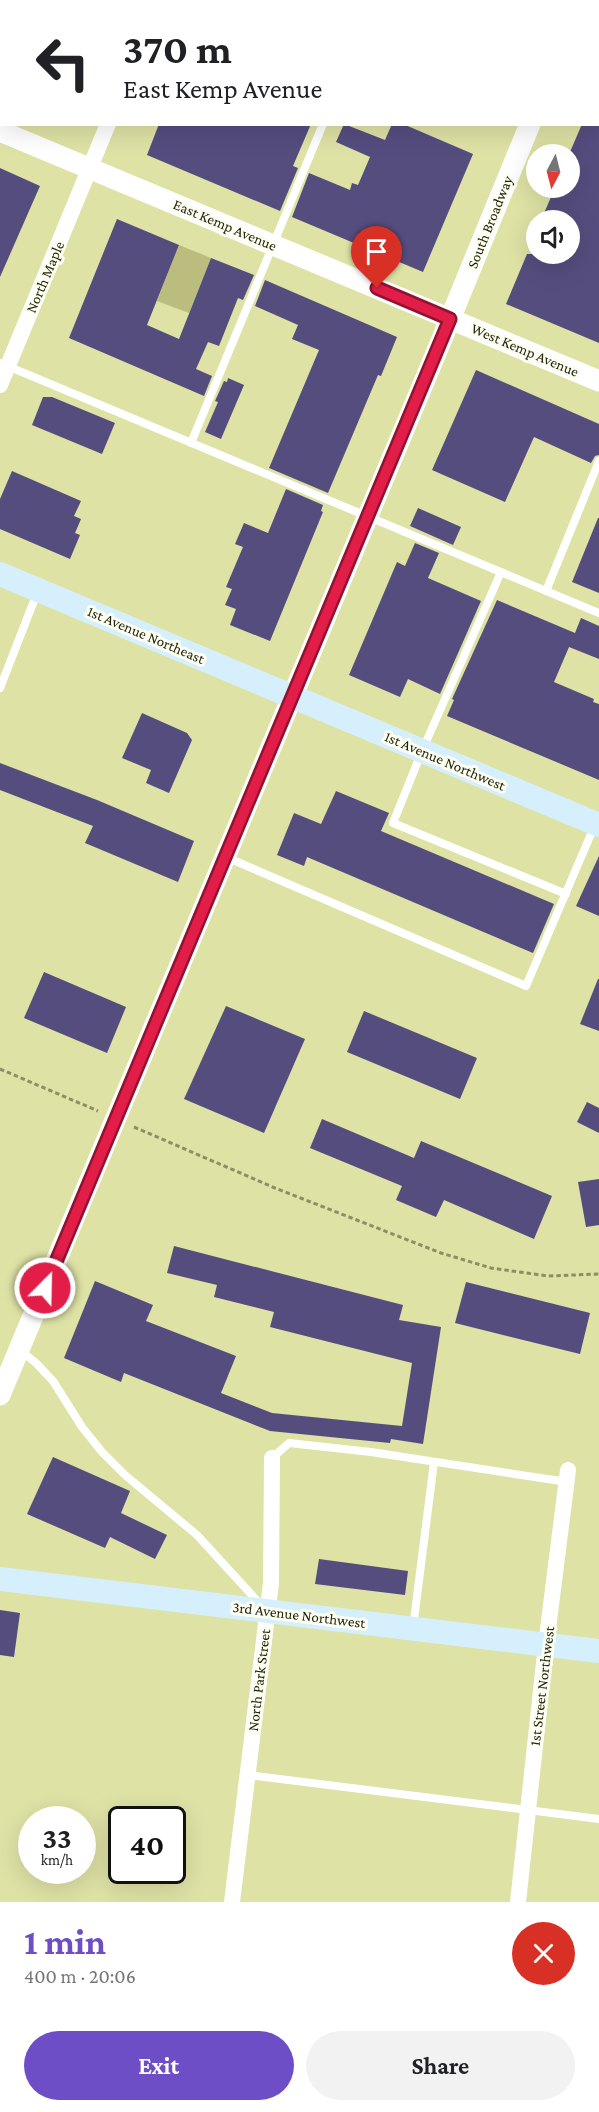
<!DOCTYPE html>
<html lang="en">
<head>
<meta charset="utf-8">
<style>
  :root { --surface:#fff; --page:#f2f2f2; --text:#202124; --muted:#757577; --accent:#6d4ec7 }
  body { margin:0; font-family:"Crimson Pro",serif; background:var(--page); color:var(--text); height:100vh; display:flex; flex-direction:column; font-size:22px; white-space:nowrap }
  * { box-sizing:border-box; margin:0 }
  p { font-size:20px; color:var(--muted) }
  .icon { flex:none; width:33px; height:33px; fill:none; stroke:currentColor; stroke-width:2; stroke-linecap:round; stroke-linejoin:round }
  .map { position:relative; height:1902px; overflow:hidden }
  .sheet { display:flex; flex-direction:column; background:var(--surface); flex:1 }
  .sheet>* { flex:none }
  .top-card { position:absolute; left:0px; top:0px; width:600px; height:126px; box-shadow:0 6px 24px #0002; background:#fff; color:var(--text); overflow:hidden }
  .needle { width:39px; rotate:187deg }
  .buttons { position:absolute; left:526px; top:144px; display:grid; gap:12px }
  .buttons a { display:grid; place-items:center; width:54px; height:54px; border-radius:50%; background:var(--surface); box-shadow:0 6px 24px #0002; font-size:30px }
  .speed { position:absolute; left:18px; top:1806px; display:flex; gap:12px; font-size:30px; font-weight:700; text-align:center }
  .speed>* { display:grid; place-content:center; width:78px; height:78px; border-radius:50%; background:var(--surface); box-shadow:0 6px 24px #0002; line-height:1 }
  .speed small { font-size:15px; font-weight:400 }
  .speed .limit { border:3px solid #111; border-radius:9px; background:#fff; color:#111 }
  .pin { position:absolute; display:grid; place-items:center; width:51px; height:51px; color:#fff; margin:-62px -26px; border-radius:50% 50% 50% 0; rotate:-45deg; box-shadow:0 0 6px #0007 }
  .pin .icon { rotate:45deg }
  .me { position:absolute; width:66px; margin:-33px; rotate:23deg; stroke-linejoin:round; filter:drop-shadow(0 0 4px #0008) }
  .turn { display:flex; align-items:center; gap:21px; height:126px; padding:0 24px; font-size:27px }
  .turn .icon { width:78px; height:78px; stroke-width:2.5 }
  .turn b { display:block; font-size:42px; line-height:51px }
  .round { display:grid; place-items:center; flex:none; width:63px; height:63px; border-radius:32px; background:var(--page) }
  .headline { display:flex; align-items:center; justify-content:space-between; height:102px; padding:0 24px }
  h1 { font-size:36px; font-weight:700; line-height:45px; color:var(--accent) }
  .cta { display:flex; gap:12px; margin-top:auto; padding:12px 24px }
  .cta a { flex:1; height:69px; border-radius:36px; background:var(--accent); color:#fff; font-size:24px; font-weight:700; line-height:69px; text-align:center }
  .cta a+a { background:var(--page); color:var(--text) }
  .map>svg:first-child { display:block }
</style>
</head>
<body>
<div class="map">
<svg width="599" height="1902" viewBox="0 0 599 1902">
  <rect width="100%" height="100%" fill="#dee2a5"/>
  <path fill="#babd7d" d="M 179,245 L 211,258 L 189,313 L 157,301 Z"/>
  <g fill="#554d7e">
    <path d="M 159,124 L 311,124 L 293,166 L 298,168 L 280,211 L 147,155 Z"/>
    <path d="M 344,124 L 385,140 L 392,124 L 403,124 L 473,154 L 423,272 L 292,217 L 309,173 L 350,190 L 352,183 L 358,185 L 370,157 L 336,142 Z"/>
    <path d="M 582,124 L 599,124 L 599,343 L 506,304 L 527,254 L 570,254 L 570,220 L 541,220 L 555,188 L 570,188 L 570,152 Z"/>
    <path d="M 0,168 L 40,186 L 0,277 Z"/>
    <path d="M 117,219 L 179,245 L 147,325 L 179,339 L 211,258 L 254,275 L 243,300 L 238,298 L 219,346 L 208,342 L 196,369 L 212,376 L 204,396 L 69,338 Z"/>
    <path d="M 265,280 L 397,337 L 381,376 L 378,375 L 328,493 L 269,468 L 319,350 L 292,339 L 298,325 L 255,306 Z"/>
    <path d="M 476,370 L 599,424 L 599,455 L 595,456 L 591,463 L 534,437 L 505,502 L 432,470 Z"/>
    <path d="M 228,378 L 244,385 L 221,439 L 205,432 L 218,402 L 215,401 L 224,381 L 227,382 Z"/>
    <path d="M 43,397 L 52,397 L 115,423 L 102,454 L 32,425 Z"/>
    <path d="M 12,471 L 81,501 L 74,516 L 81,519 L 75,533 L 80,535 L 70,559 L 0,529 L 0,499 Z"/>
    <path d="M 286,489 L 323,505 L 321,511 L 323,512 L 270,641 L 230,625 L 236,609 L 225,605 L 232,589 L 226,587 L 243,547 L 235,544 L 244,523 L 268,533 Z"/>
    <path d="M 418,508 L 461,527 L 453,545 L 410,526 Z"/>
    <path d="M 598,518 L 599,518 L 599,593 L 572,582 Z"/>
    <path d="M 415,543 L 439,553 L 428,578 L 481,601 L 440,694 L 408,679 L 400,697 L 349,675 L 397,562 L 405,566 Z"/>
    <path d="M 497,600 L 575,633 L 581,618 L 599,626 L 599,659 L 569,647 L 554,682 L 594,699 L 593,702 L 599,704 L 599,780 L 447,716 L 454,700 L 452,699 Z"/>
    <path d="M 142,713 L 187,733 L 192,740 L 169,793 L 146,783 L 151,770 L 122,758 Z"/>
    <path d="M 0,763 L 97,800 L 194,841 L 178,882 L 85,843 L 93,826 L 0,790 Z"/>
    <path d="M 336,791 L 389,813 L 381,831 L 554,904 L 533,953 L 307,857 L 304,866 L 277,855 L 294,813 L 321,824 Z"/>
    <path d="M 599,856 L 599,916 L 576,906 Z"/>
    <path d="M 44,972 L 126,1007 L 107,1053 L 24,1018 Z"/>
    <path d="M 598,979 L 599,979 L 599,1031 L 580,1024 Z"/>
    <path d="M 226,1006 L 305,1039 L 264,1133 L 184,1099 Z"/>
    <path d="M 364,1011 L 477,1058 L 460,1099 L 347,1052 Z"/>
    <path d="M 587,1102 L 599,1108 L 599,1133 L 577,1122 Z"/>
    <path d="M 322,1119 L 414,1158 L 421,1141 L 552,1196 L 534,1239 L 444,1200 L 436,1217 L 396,1200 L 402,1186 L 310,1148 Z"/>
    <path d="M 599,1179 L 599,1225 L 586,1227 L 578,1182 Z"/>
    <path d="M 174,1246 L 403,1305 L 399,1320 L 441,1327 L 423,1444 L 391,1439 L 390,1443 L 270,1431 L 124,1373 L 121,1382 L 64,1358 L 95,1281 L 153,1305 L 146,1321 L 236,1356 L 221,1393 L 272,1413 L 402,1426 L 412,1363 L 270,1327 L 274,1312 L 214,1297 L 217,1285 L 167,1273 Z"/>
    <path d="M 466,1282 L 590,1313 L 580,1354 L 455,1323 Z"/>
    <path d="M 53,1457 L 130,1491 L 121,1513 L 167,1535 L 155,1559 L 110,1537 L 105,1548 L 27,1514 Z"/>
    <path d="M 319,1559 L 408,1571 L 405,1595 L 315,1584 Z"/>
    <path d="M 0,1610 L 20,1613 L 14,1657 L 0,1655 Z"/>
  </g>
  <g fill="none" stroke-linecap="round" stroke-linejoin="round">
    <g stroke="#8d8f63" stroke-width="3" stroke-dasharray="4.5 3" stroke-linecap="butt">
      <path d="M 0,1069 L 98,1111"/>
      <path d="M 134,1127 L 275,1188 L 441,1253 L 491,1268 L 548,1276 L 599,1274"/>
    </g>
    <g stroke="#fff" stroke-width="8">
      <path d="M 374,2 L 375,0"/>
      <path d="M 0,363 L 599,613"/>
      <path d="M 191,443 L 323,124"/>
      <path d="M 501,572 L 422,751 L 393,823 L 566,894"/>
      <path d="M 546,591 L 599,461"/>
      <path d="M 0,688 L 37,593"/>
      <path d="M 226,857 L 526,986 L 594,827"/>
      <path d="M 20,1350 L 36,1363 L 53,1381 L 82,1427 L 102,1452 L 125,1475 L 197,1535 L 261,1605"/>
      <path d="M 272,1458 L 289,1443 L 371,1452 L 567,1482"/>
      <path d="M 413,1628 L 434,1462"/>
      <path d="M 248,1775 L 599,1819"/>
    </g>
    <g stroke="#fff" stroke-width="16">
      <path d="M 160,2 L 160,0"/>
      <path d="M 0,385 L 108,124"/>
      <path d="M 232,1902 L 271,1583 L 272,1458"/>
      <path d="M 518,1902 L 546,1645 L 568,1470"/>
    </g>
    <g stroke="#fff" stroke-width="21">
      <path d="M 580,2 L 581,0"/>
      <path d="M 0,131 L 599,381"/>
      <path d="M 0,1395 L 439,346 L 530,124"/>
    </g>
    <g stroke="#d5f0fc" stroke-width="24">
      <path d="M 0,574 L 599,825"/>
      <path d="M 0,1579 L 599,1651"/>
    </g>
  </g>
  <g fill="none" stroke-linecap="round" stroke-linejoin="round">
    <defs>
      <path id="route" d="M 45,1288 L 450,319 L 377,288"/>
    </defs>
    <use href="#route" stroke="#92132f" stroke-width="15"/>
    <use href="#route" stroke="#e11d48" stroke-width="10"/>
  </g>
  <g text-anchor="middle" stroke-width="6" stroke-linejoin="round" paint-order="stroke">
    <g font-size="15" fill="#24250d" stroke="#fdfef2">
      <text transform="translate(490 222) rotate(-68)" y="5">South Broadway</text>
      <text transform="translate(225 225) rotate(23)" y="5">East Kemp Avenue</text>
      <text transform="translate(45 277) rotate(-67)" y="5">North Maple</text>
      <text transform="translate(525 350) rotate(23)" y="5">West Kemp Avenue</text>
      <text transform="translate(146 635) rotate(23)" y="5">1st Avenue Northeast</text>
      <text transform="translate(445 761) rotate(23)" y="5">1st Avenue Northwest</text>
      <text transform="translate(299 1615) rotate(7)" y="5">3rd Avenue Northwest</text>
      <text transform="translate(259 1680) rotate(-83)" y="5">North Park Street</text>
      <text transform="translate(542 1686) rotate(-83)" y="5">1st Street Northwest</text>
    </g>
  </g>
</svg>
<div class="buttons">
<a><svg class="needle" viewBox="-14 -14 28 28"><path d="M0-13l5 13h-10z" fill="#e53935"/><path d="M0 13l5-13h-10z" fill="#757577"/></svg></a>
<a><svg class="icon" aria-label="sound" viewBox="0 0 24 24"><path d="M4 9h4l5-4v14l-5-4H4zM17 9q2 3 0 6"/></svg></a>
</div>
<div class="speed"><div>33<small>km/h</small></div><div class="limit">40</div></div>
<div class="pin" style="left:377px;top:288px;background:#d93025"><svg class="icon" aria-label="arrive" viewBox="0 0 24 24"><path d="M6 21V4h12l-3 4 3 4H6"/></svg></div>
<svg class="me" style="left:45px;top:1288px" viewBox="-20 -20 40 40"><circle r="17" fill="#e11d48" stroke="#fff" stroke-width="3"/><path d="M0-11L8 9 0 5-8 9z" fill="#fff"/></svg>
<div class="top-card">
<div class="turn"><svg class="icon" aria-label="left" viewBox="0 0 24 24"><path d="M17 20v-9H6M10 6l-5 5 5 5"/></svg><div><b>370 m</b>East Kemp Avenue</div></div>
</div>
</div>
<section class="sheet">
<div class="headline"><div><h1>1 min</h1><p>400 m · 20:06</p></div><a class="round" style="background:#d93025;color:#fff"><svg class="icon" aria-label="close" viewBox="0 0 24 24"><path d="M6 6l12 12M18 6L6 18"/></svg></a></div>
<div class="cta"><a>Exit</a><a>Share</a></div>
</section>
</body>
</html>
